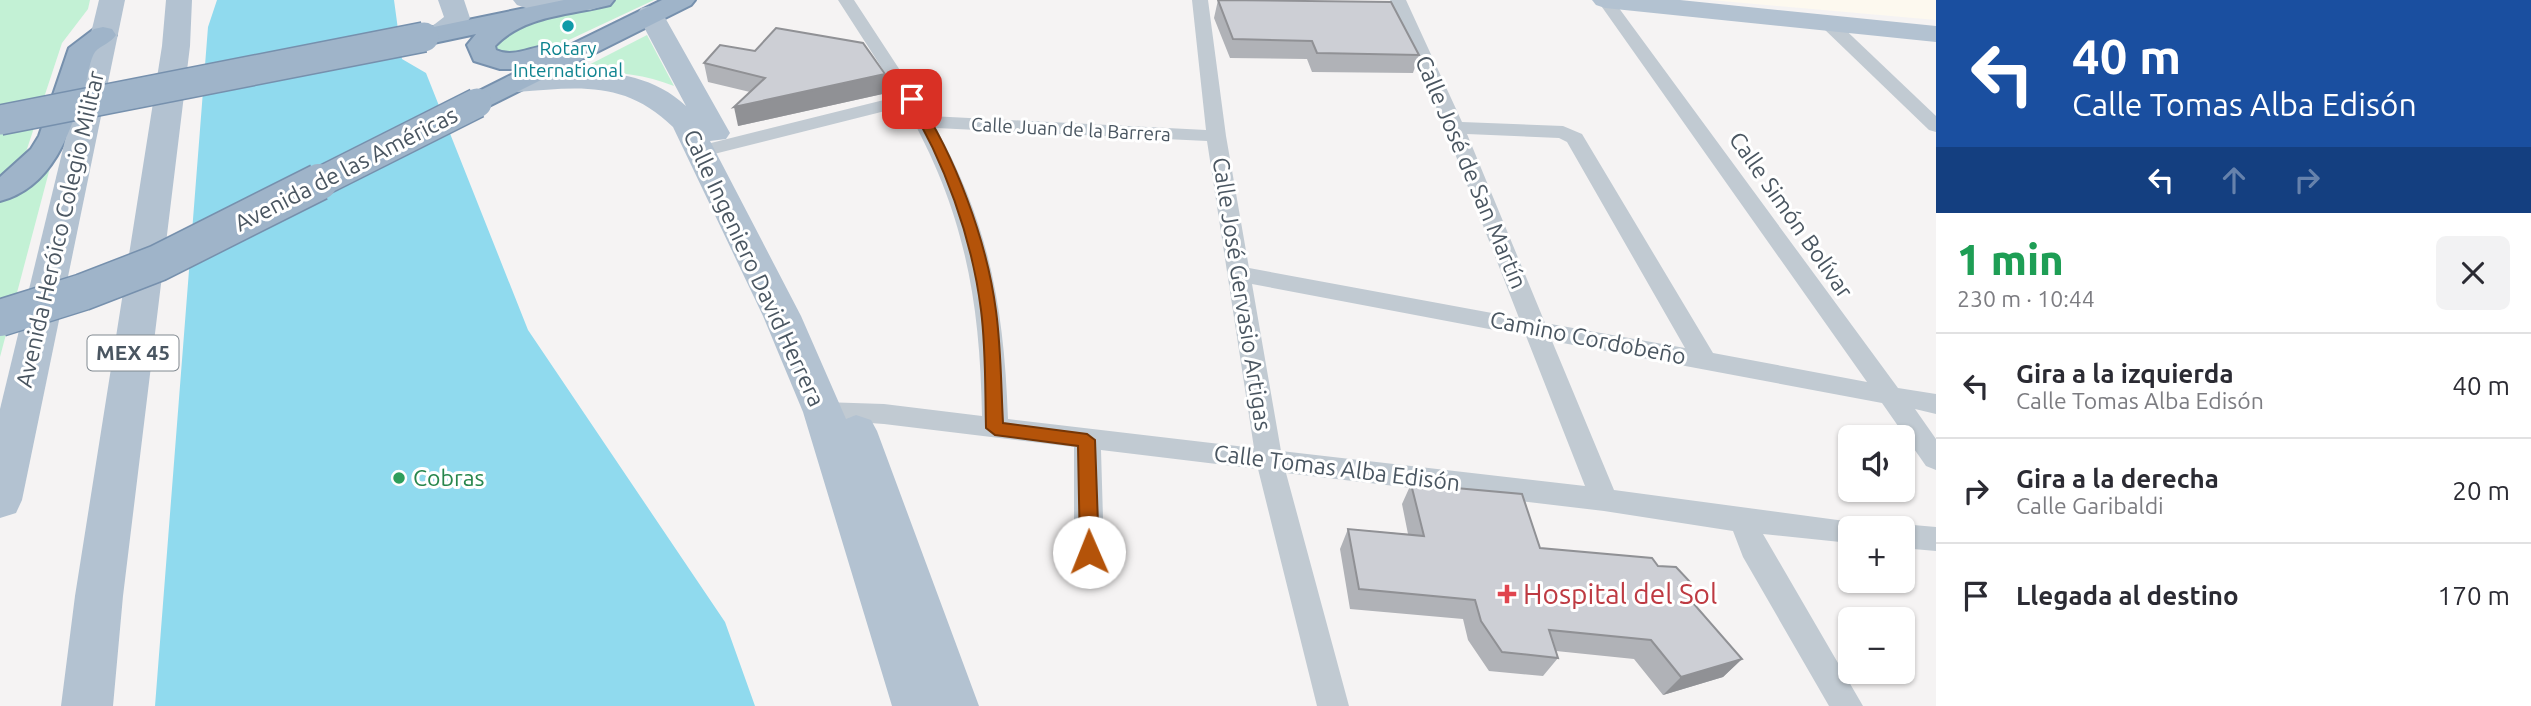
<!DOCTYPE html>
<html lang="es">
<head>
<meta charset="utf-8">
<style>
  :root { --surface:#fff; --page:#f2f2f3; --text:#2b2b33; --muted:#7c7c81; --line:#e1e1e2 }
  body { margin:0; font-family:Ubuntu,sans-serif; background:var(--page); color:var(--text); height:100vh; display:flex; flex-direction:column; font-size:26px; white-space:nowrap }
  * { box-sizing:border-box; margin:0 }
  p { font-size:23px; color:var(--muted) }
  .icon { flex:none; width:38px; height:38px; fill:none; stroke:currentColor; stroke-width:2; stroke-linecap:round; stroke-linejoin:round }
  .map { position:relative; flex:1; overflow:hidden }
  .details { display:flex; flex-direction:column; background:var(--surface); width:595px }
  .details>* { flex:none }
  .guide { background:#1a4fa0; color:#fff; overflow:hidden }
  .fabs { position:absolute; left:1838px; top:425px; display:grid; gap:14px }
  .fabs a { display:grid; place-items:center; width:77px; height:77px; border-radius:10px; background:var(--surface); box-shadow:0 2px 5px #0004; font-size:35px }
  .pin { position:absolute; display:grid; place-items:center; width:60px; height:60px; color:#fff; margin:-30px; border-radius:14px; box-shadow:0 4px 10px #0006 }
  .me { position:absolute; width:77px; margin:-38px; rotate:359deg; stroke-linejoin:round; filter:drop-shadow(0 0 5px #0008) }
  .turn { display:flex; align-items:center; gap:24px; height:147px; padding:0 21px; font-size:32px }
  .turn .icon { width:91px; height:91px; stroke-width:2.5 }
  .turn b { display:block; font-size:49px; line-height:60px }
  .lanes { display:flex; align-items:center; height:66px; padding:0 21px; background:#0003; justify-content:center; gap:35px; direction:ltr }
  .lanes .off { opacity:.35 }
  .round { display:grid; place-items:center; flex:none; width:74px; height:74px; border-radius:10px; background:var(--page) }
  .headline { display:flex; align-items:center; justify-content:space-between; height:119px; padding:0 21px }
  h1 { font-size:42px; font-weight:800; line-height:52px; color:#1e9e55 }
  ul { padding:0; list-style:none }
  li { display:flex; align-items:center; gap:21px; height:105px; padding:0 21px; border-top:2px solid var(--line) }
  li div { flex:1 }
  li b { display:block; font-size:26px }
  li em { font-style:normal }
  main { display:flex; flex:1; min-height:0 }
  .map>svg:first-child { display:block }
</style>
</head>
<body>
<main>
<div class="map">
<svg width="1936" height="706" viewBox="0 0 1936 706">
  <rect width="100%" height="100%" fill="#f5f3f3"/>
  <path fill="#fdf9ef" d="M 1708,0 L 1936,0 L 1936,20 L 1722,1 Z"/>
  <g fill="#c3f1d5">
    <path d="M 0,0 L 90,0 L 88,9 L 62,43 L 26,152 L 51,164 L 0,357 Z"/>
    <path d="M 615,0 L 654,0 L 539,54 L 497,54 L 491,42 L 520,23 Z"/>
    <path d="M 647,35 L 674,86 C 641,73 609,71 575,72 Z"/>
  </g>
  <path fill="#90daee" d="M 217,0 L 394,0 L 402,59 L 426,73 L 528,330 L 725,622 L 755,706 L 155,706 L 208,27 Z"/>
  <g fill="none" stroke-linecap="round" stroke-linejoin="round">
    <defs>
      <g id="trunk">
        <path d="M 564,0 L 614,0 L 610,5 C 571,15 524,15 495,46 L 496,50 C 518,61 543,37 562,49 L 662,0 L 695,0 L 691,5 L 477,112 L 467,109 L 462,103 L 467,97 L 523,69 L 500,69 L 474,61 L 467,45 L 476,34 L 424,45 L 414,43 L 411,37 L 414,31 L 424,29 Z"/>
        <path d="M 103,27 L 112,29 L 116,35 C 111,43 101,45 95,52 C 90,59 88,75 86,83 C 71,130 54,187 0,201 L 0,177 L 31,149 L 39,136 L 69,48 L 94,29 Z"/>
      </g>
    </defs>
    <use href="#trunk" stroke="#7690ad" stroke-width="4"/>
    <g fill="#c1cad2" fill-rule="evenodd">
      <path d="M 838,0 L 854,0 L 930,116 L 1206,130 L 1192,0 L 1208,0 L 1226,136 L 1249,268 L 1519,318 L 1445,128 L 1390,0 L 1406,0 L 1462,122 L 1563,126 L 1582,134 L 1713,353 L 1867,382 L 1597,0 L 1613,0 L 1898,388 L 1936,394 L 1936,414 L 1915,409 L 1936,439 L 1936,470 L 1926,466 L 1882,403 L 1552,341 L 1614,490 L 1860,523 L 1863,528 L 1850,528 L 1850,543 L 1763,534 L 1863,706 L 1829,706 L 1743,557 L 1733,531 L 1604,511 L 1286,473 L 1349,706 L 1317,706 L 1258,469 L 1101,450 L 1104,552 L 1099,561 L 1089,564 L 1079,561 L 1074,552 L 1074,447 L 884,424 L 814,419 L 810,412 L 814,405 L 823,402 L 884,404 L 982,416 C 980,298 964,210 905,106 L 702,157 L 692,151 L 695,147 L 900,96 ZM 936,128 L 1207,141 L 1254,448 L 1008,419 C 1004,309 990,226 936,128 ZM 1467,134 L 1559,138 L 1567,142 L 1685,348 L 1545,323 ZM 1252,284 L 1526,336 L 1585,486 L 1281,451 Z"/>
      <path d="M 1828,18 L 1834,19 L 1936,116 L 1936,132 L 1929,130 L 1822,27 L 1820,23 Z"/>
      <path d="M 1902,524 L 1936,527 L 1936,551 L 1902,548 L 1902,528 L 1891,528 Z"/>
    </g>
    <g fill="#b3c2d1" fill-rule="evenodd">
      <path d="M 99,0 L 125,0 L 22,500 L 16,513 L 0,518 L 0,409 Z"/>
      <path d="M 166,0 L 192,0 L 190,46 L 123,596 L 113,706 L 61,706 L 75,596 L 162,46 Z"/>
      <path d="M 438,0 L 464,0 L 470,18 C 460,33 445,44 426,40 L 422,34 L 444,17 Z"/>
      <path d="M 513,0 L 601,0 L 603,2 L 599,7 L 590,10 L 526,8 L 517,5 Z"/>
      <path d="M 1592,0 L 1680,0 L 1936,26 L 1936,42 L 1605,8 L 1596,5 Z"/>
      <path d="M 650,6 L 659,8 L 663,14 L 730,133 L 726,139 L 710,141 L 801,316 L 846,419 L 856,415 L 871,420 L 877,431 L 979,706 L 892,706 L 803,412 L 763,316 L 673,127 C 625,80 579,87 517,92 L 507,89 L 503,83 L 507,77 L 517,74 C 574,71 641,63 686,106 L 637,14 L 641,8 Z"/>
    </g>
    <use href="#trunk" fill="#9fb4c9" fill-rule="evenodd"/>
    <defs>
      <g id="trunk-bridge-far1">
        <path d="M 0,120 L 424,37"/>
        <path d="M 316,184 L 477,103"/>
      </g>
      <path id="trunk-bridge" d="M 0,318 L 83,292 L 158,263 L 319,182"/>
    </defs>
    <use href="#trunk-bridge-far1" stroke="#7690ad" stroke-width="32" stroke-linecap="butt"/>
    <use href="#trunk-bridge" stroke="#7690ad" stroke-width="39" stroke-linecap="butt"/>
    <use href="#trunk-bridge-far1" stroke="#9fb4c9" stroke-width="29"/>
    <use href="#trunk-bridge" stroke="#9fb4c9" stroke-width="36"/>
  </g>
  <g fill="#b0b2b7">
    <path d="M 1218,0 L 1419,55 L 1413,73 L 1312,72 L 1307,59 L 1230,58 L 1214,18 Z"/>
    <path d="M 704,63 L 885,74 L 887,93 L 738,126 L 750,92 L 708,82 Z"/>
    <path d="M 1411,484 L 1540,548 L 1683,592 L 1742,659 L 1723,677 L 1663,695 L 1634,659 L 1556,651 L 1558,658 L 1543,676 L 1489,671 L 1468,640 L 1463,619 L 1350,609 L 1340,549 L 1348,529 L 1408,534 L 1402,504 Z"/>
  </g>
  <g fill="#909195">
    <path d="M 885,74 L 887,93 L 738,126 L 734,107 Z"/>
    <path d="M 1691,583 L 1673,603 L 1679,587 Z"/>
    <path d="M 1742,659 L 1723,677 L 1663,695 L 1681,677 Z"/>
  </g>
  <g fill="#cdcfd5" stroke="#909195" stroke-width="2">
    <path d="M 1218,0 L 1391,2 L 1419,55 L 1317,53 L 1312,41 L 1233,39 Z"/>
    <path d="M 776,28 L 863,43 L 885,74 L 734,107 L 765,78 L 704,63 L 720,45 L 755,51 Z"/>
    <path d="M 1411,484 L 1522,494 L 1540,548 L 1652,558 L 1658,566 L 1676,567 L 1691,583 L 1679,587 L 1742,659 L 1681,677 L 1651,640 L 1549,630 L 1558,658 L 1502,652 L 1481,621 L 1475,600 L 1359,589 L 1348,529 L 1424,536 Z"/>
  </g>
  <path fill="#b45309" stroke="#753606" stroke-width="2" d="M 908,97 L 916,97 C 955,155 987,241 996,311 C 1001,347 1001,386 1003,423 L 1087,434 L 1095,440 L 1099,552 L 1096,558 L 1082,558 L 1080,552 L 1078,446 L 995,435 L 986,428 C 985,389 986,349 981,310 C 972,238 944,160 906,99 Z"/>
  <circle fill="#0f9aa8" stroke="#fff" stroke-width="2.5" cx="568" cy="26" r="7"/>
  <circle fill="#2e9e5b" stroke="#fff" stroke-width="2.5" cx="399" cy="478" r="7"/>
  <path fill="#e0444e" stroke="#fff" stroke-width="2.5" d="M1503.5 583.5h7v7h7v7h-7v7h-7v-7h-7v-7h7z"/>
  <g text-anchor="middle" stroke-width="6" stroke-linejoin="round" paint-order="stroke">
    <g font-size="19" fill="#0d838f" stroke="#fff">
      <text x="568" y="55">Rotary<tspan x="568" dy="22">International</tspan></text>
    </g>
    <g font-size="19" fill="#4a5661" stroke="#fff">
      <text transform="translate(1071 129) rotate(3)" y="7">Calle Juan de la Barrera</text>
    </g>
    <rect fill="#fff" stroke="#808990" stroke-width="2" x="87.5" y="335.5" width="91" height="35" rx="5"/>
    <g font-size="21" font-weight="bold" fill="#4a5661">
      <text x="133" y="360">MEX 45</text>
    </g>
    <g font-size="23" fill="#4a5661" stroke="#fff">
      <text transform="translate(346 169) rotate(-27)" y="8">Avenida de las Américas</text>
      <text transform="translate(1471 172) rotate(67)" y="8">Calle José de San Martín</text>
      <text transform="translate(1791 215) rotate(55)" y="8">Calle Simón Bolívar</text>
      <text transform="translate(60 229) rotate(-77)" y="8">Avenida Heróico Colegio Militar</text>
      <text transform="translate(754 268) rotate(65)" y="8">Calle Ingeniero David Herrera</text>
      <text transform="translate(1242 294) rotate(81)" y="8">Calle José Gervasio Artigas</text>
      <text transform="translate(1588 338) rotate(11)" y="8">Camino Cordobeño</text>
      <text transform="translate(1337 468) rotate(7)" y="8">Calle Tomas Alba Edisón</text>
    </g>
    <g font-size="23" fill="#27864d" stroke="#fff" text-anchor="start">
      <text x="413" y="486">Cobras</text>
    </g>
    <g font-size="28" fill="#be3a42" stroke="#fff" text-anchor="start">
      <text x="1523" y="604">Hospital del Sol</text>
    </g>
  </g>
</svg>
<div class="fabs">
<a><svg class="icon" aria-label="sound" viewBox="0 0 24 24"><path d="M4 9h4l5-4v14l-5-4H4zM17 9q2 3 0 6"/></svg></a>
<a>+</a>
<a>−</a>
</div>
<div class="pin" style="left:912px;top:99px;background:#d93025"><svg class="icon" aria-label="arrive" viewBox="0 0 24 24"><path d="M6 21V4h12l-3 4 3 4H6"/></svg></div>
<svg class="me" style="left:1089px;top:552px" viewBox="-20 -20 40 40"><circle r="19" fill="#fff"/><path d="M0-13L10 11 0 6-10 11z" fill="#b45309"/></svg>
</div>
<section class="details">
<div class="guide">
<div class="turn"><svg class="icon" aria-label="left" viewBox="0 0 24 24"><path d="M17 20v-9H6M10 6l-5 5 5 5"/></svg><div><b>40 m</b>Calle Tomas Alba Edisón</div></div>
<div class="lanes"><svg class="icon" aria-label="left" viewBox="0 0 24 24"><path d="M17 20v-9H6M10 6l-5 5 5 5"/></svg><svg class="icon off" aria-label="ahead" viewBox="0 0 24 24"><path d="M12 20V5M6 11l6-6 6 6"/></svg><svg class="icon off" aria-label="right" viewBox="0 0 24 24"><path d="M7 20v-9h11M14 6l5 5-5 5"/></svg></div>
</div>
<div class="headline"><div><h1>1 min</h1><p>230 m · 10:44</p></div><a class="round"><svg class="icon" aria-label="close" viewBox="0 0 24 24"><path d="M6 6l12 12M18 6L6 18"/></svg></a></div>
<ul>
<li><svg class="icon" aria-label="left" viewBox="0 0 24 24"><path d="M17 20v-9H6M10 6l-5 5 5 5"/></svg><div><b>Gira a la izquierda</b><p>Calle Tomas Alba Edisón</p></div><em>40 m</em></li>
<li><svg class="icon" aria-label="right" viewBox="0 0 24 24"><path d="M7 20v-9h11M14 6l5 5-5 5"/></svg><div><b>Gira a la derecha</b><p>Calle Garibaldi</p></div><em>20 m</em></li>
<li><svg class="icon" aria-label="arrive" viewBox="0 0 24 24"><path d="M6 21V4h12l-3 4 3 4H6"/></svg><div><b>Llegada al destino</b></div><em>170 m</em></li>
</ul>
</section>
</main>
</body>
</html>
